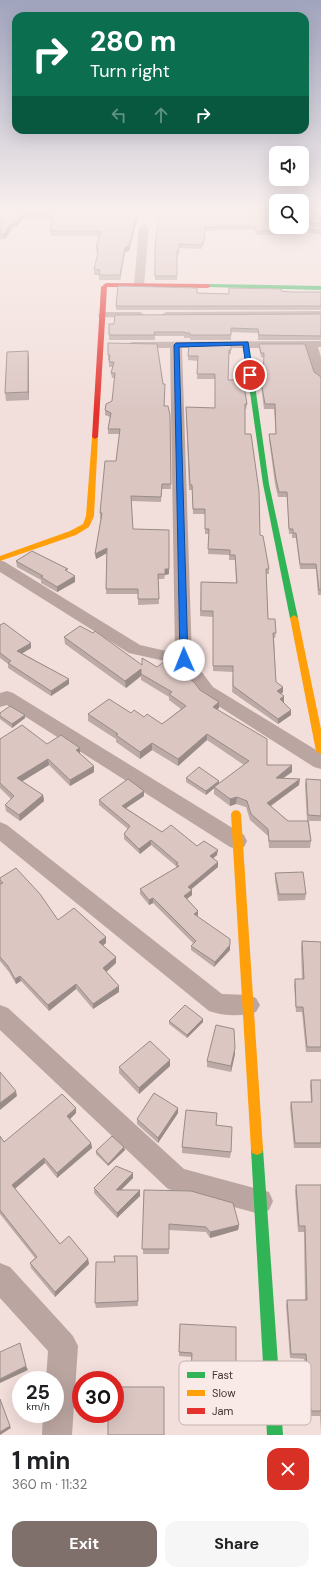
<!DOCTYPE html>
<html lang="en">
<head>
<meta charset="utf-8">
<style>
  :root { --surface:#fff; --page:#f6f6f6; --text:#202124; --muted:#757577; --accent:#80706c }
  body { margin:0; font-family:"DM Sans",sans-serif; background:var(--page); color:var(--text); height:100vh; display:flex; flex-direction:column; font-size:15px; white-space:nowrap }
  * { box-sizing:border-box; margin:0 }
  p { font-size:13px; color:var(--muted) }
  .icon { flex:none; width:22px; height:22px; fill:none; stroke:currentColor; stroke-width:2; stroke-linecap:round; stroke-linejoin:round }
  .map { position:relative; height:1435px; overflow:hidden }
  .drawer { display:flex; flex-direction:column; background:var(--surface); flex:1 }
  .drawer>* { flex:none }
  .banner { position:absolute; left:12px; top:12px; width:297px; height:122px; border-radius:12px; box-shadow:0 4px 16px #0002; background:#0b6e4f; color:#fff; overflow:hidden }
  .tools { position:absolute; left:269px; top:146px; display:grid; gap:8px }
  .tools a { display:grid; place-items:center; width:40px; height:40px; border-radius:8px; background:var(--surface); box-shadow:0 4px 16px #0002; font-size:20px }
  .speed { position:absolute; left:12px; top:1371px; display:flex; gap:8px; font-size:20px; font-weight:700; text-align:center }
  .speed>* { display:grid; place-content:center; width:52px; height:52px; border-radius:50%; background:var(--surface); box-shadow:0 4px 16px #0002; line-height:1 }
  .speed small { font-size:10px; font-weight:400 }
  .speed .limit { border:6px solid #d22; background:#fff; color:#111 }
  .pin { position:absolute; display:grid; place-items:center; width:34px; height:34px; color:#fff; margin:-17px; border:2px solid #fff; border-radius:50%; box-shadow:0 1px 4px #0007 }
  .me { position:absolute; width:44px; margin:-22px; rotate:359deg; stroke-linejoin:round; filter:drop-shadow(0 0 3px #0008) }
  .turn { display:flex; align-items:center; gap:14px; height:84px; padding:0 12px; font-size:18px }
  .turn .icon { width:52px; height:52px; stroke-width:2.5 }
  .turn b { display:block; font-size:28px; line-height:34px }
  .lanes { display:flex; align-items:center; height:38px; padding:0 12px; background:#0003; justify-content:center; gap:20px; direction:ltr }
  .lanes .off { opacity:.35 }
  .round { display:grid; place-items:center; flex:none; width:42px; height:42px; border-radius:12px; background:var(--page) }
  .overview { display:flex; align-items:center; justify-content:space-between; height:68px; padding:0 12px }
  h1 { font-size:24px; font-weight:700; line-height:30px }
  .button { display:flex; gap:8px; margin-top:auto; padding:8px 12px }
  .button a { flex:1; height:46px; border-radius:12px; background:var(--accent); color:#fff; font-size:16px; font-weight:700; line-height:46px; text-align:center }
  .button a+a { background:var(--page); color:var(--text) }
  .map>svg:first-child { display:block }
</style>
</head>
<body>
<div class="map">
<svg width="321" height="1435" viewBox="0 0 321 1435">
  <rect width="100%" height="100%" fill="#f2deda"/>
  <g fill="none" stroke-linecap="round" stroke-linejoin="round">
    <g fill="#bba5a1" fill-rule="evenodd">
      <path d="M 140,211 L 242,211 L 237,214 L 145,214 Z"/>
      <path d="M 302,222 L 312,228 L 321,229 L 321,235 L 306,232 L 299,227 L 302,227 Z"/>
      <path d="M 144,224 L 149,227 L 144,285 L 139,288 L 134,285 L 139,227 Z"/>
      <path d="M 321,311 L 321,317 L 166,318 L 161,315 L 166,312 Z"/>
      <path d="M 103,312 L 140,312 L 145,315 L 140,318 L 99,317 L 98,315 Z"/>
      <path d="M 321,341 L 321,347 L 318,347 L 321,357 L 321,380 L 315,376 L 306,348 L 182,348 L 192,659 L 213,687 L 321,753 L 321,769 L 314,767 L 201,695 L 178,664 L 129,653 L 0,572 L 0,560 L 5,562 L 140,645 L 175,653 L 170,348 L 132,348 L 126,345 L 132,342 Z"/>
      <path d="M 7,691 L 13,693 L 244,835 L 247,841 L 244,847 L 237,849 L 230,847 L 7,705 L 0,707 L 0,693 Z"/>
      <path d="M 0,822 L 7,825 L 222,994 L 248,995 L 256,998 L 260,1005 L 256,1012 C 242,1017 223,1016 209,1011 L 0,841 Z"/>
      <path d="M 0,1005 L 8,1008 L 184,1169 L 269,1192 L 273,1201 L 269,1210 L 260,1214 L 168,1189 L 0,1030 Z"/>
      <path d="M 0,1263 L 10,1267 L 73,1336 L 78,1346 L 72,1435 L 42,1435 L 43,1414 L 55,1414 L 55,1380 L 46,1380 L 48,1351 L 0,1298 Z"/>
    </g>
    <g fill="#30b455" fill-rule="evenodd">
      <path d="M 208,284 L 321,286 L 321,290 L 206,287 L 206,285 Z"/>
      <path d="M 246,341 L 249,343 L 269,484 L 298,618 L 294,621 L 290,618 L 263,484 L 243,343 Z"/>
      <path d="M 257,1143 L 262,1145 L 263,1149 L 283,1435 L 267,1435 L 251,1149 L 252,1145 Z"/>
    </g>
    <g fill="#ff9f0a" fill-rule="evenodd">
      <path d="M 95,435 L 98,437 L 94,516 L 89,527 L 76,535 L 0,561 L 0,556 L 70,531 L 83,524 L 86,516 L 92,437 Z"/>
      <path d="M 294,615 L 298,618 L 321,729 L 321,754 L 316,751 L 290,618 Z"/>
      <path d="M 236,810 L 239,811 L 241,814 L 263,1149 L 262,1153 L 257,1155 L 252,1153 L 251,1149 L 231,814 L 233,811 Z"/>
    </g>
    <path fill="#e5322d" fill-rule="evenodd" d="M 106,283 L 208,284 L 211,286 L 208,288 L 107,287 L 98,437 L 95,439 L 92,437 L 101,287 Z"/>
  </g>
  <g fill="#bcaaa7">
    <path d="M 0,211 L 139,211 L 129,251 L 125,252 L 120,280 L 99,280 L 99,275 L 94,275 L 94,269 L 98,253 L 98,252 L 96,252 L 96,247 L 99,236 L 51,236 L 50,231 L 52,220 L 24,218 L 16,227 L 13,227 L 5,239 L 0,239 Z"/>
    <path d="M 302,211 L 321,211 L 321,227 L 312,227 L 302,221 Z"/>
    <path d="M 159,212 L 276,227 L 301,227 L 301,230 L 278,230 L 278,235 L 258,235 L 255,234 L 255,230 L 215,230 L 215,231 L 205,231 L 204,246 L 202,246 L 202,249 L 179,248 L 179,255 L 177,255 L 177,280 L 155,280 L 155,249 Z"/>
    <path d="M 281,291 L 291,292 L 320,292 L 321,291 L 321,310 L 116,310 L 116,306 L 197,293 L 229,294 Z"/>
    <path d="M 321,314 L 321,340 L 258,340 L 258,333 L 231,332 L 231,340 L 190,340 L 190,338 L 184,338 L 184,336 L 155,336 L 155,340 L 109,340 L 109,335 Z"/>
    <path d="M 108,343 L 163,384 L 165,388 L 164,406 L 170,415 L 171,489 L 162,489 L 161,502 L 131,501 L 133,529 L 169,574 L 165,575 L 164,579 L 158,579 L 159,604 L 138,605 L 138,594 L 106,594 L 107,553 L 96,559 L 101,519 L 100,519 L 100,513 L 116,461 L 120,434 L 108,434 L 108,429 L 110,417 L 105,415 L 105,410 L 112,401 L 115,378 L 112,378 L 111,373 L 113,367 L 109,367 L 109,360 L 108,360 Z"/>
    <path d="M 189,344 L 231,344 L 231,354 L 229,354 L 228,380 L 247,404 L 246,409 L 245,409 L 245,434 L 260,535 L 269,569 L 269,574 L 266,574 L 268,619 L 276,633 L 275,638 L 274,638 L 276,682 L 283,692 L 281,694 L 284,702 L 283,702 L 291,715 L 278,724 L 232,692 L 233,672 L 213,671 L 213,617 L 200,616 L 201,582 L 236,583 L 235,560 L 229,560 L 229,555 L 208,554 L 209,534 L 205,534 L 205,514 L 193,514 L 192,490 L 189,490 L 186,407 L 215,408 L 215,379 L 197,379 L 198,361 L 188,360 Z"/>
    <path d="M 259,344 L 314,372 L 321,377 L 321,595 L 318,595 L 316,569 L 300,569 L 296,538 L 292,538 L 292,534 L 289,534 L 287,497 L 278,497 L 275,484 L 269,439 L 269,434 L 276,434 L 274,409 L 264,409 L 261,385 L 261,381 L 263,381 L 264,358 L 261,357 L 259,348 Z"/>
    <path d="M 28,351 L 29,359 L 29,400 L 6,401 L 5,393 Z"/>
    <path d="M 16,561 L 68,572 L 75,582 L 57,592 L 41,583 L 41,580 L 17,567 Z"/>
    <path d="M 0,625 L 31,648 L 22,653 L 69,679 L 69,684 L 51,696 L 8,668 L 8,664 L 0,658 Z"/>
    <path d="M 64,637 L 142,665 L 157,667 L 200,690 L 219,702 L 219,708 L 217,710 L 267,765 L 292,765 L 292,772 L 283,778 L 299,785 L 271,806 L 288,821 L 307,821 L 305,785 L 306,779 L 321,780 L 321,821 L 309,821 L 311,841 L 310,848 L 269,848 L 268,836 L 250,820 L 246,807 L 236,804 L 230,806 L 214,794 L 214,788 L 206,795 L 186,782 L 186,778 L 219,781 L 219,784 L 244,765 L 207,740 L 178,766 L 152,750 L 140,759 L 116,742 L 116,739 L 88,721 L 88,714 L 131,713 L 144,717 L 162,724 L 181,709 L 169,700 L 169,697 L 141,680 L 141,676 L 126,688 L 65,644 Z"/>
    <path d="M 0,713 L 25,715 L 25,718 L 12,728 L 0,719 Z"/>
    <path d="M 0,739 L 47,744 L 80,754 L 94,766 L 94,772 L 70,786 L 49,765 L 22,781 L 43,795 L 44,801 L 20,821 L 6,811 L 5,805 L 11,799 L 0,788 Z"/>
    <path d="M 144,796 L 126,808 L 162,832 L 217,855 L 213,858 L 218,867 L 191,889 L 192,895 L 187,899 L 198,911 L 198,915 L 197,916 L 230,945 L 230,950 L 214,967 L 191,950 L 191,946 L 193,943 L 153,903 L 149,905 L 140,894 L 140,889 L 176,868 L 176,866 L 151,845 L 140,854 L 124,839 L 124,834 L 128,829 L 99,805 L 99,800 Z"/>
    <path d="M 275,873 L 306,894 L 305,900 L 278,901 L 275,880 Z"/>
    <path d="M 0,878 L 58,920 L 106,937 L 106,943 L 103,945 L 116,957 L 116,963 L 106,972 L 119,986 L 119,992 L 93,1009 L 76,989 L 49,1011 L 21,981 L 16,984 L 9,972 L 0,961 Z"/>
    <path d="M 302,941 L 321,942 L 321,1052 L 306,1052 L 302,1012 L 296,1012 L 294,985 L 295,979 L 302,979 L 301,947 Z"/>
    <path d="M 203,1019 L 203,1022 L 187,1038 L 169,1024 L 169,1021 Z"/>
    <path d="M 235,1054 L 231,1072 L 207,1067 L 207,1061 Z"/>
    <path d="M 170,1060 L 170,1066 L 139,1094 L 119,1073 L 119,1067 Z"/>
    <path d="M 311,1080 L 321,1080 L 321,1148 L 294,1148 L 290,1107 L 291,1102 L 311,1102 L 310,1085 Z"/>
    <path d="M 178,1108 L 178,1113 L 158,1143 L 137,1124 L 137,1119 Z"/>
    <path d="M 76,1113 L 70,1119 L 91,1143 L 92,1148 L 57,1178 L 45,1163 L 15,1189 L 60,1244 L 88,1259 L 89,1264 L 55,1297 L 31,1268 L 30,1263 L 35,1258 L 0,1214 L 0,1136 L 4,1142 Z"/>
    <path d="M 216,1125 L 231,1152 L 230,1158 L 182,1153 L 182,1147 Z"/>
    <path d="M 125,1150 L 108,1166 L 96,1154 L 96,1151 Z"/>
    <path d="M 133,1173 L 133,1178 L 121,1190 L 140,1190 L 140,1196 L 117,1218 L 94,1193 L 94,1188 Z"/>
    <path d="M 296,1185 L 321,1185 L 321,1432 L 320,1416 L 310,1416 L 304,1359 L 290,1358 L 286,1305 L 287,1300 L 305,1300 L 304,1232 L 298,1232 L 295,1191 Z"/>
    <path d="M 144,1190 L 239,1225 L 238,1230 L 210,1238 L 206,1232 L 169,1230 L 169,1254 L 143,1254 Z"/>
    <path d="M 137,1256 L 138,1306 L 96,1308 L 95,1303 L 115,1262 Z"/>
    <path d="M 180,1324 L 236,1374 L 235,1378 L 191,1376 L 192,1357 L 179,1356 Z"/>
  </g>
  <g fill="#998b88">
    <path d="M 138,211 L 139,211 L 129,251 L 125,252 L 120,280 L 120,275 L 125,247 Z"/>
    <path d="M 23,213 L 24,218 L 16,227 L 16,222 Z"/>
    <path d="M 13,222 L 13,227 L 5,239 L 4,234 Z"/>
    <path d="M 28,351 L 29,359 L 29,400 L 28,392 Z"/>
    <path d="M 169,535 L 169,574 L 165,575 L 165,569 Z"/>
    <path d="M 107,548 L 107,553 L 96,559 L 95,554 Z"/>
    <path d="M 75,576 L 75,582 L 57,592 L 57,587 Z"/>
    <path d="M 31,643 L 31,648 L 18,656 L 17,651 Z"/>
    <path d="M 141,669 L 141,676 L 126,688 L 125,681 Z"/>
    <path d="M 69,679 L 69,684 L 51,696 L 51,691 Z"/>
    <path d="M 283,687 L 283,692 L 277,697 L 277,691 Z"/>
    <path d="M 284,696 L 284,702 L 279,705 L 280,699 Z"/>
    <path d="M 219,702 L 219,708 L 212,713 L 213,707 Z"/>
    <path d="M 291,710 L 291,715 L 278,724 L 278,719 Z"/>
    <path d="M 25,715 L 25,718 L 12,728 L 12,724 Z"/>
    <path d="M 207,734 L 207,740 L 178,766 L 178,759 Z"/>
    <path d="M 152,743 L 152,750 L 140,759 L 140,752 Z"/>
    <path d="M 80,748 L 80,754 L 76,750 Z"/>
    <path d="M 48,759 L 49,765 L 18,784 L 17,778 Z"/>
    <path d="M 292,765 L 292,772 L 275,784 L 276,778 Z"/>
    <path d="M 94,766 L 94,772 L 70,786 L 70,780 Z"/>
    <path d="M 300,779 L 299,785 L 266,809 L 267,803 Z"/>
    <path d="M 219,781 L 219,784 L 206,795 L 206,791 Z"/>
    <path d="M 144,791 L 144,796 L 122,811 L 122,806 Z"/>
    <path d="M 43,795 L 44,801 L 20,821 L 19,815 Z"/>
    <path d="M 237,797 L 236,804 L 230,806 L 230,799 Z"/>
    <path d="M 151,840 L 151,845 L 140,854 L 139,849 Z"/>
    <path d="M 218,850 L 217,855 L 210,861 L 210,856 Z"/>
    <path d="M 218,862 L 218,867 L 188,892 L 188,887 Z"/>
    <path d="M 192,890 L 192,895 L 184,901 L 184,896 Z"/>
    <path d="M 153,898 L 153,903 L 149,905 L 149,900 Z"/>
    <path d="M 198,911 L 198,915 L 194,919 L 194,914 Z"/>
    <path d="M 106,937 L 106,943 L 100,948 L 99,942 Z"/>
    <path d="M 230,945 L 230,950 L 214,967 L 215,962 Z"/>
    <path d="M 116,957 L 116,963 L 104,974 L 103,968 Z"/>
    <path d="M 20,976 L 21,981 L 16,984 L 15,979 Z"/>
    <path d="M 76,984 L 76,989 L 49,1011 L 48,1005 Z"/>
    <path d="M 119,986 L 119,992 L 93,1009 L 93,1004 Z"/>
    <path d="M 203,1019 L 203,1022 L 187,1038 L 187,1035 Z"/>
    <path d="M 235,1048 L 235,1054 L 231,1072 L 231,1066 Z"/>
    <path d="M 170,1060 L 170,1066 L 139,1094 L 139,1088 Z"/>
    <path d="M 16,1091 L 17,1096 L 0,1110 L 0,1103 Z"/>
    <path d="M 76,1108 L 76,1113 L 68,1121 L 67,1116 Z"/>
    <path d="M 178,1108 L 178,1113 L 158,1143 L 158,1138 Z"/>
    <path d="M 91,1143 L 92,1148 L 57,1178 L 57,1173 Z"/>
    <path d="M 124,1147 L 125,1150 L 108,1166 L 108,1164 Z"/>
    <path d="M 44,1158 L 45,1163 L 13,1190 L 12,1185 Z"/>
    <path d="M 133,1173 L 133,1178 L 116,1195 L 116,1190 Z"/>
    <path d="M 140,1190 L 140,1196 L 117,1218 L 117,1213 Z"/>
    <path d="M 239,1225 L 238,1230 L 210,1238 L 210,1232 Z"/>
    <path d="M 88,1259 L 89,1264 L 55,1297 L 55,1292 Z"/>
    <path d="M 26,1366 L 28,1370 L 0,1383 L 0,1379 Z"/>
    <path d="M 10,1426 L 11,1428 L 0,1435 L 0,1432 Z"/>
  </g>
  <g fill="#dbc6c2" stroke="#998b88">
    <path d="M 0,211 L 138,211 L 129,246 L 125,247 L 120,275 L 99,275 L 100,270 L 94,269 L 98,253 L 98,247 L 96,247 L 101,231 L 50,231 L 53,216 L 23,213 L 16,222 L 13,222 L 4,234 L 0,234 Z"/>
    <path d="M 238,211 L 276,211 L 276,227 L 278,227 L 278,231 L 258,231 L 255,229 L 255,226 L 215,226 L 215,227 L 205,227 L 204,242 L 202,242 L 202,245 L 179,244 L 179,251 L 177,251 L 177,276 L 155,276 L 155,249 L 159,212 L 237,212 Z"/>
    <path d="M 302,211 L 321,211 L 321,223 L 313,223 L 302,217 Z"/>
    <path d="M 118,286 L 197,288 L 197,293 L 229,294 L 229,288 L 281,289 L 281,291 L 291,292 L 320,292 L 321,291 L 321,306 L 116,306 Z"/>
    <path d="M 321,314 L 321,336 L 259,335 L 258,329 L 231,328 L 231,335 L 190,335 L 190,333 L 185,333 L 185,332 L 154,332 L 155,335 L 109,335 L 109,324 L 114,324 L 115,315 Z"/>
    <path d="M 108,343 L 157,344 L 163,384 L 165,384 L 164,406 L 168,406 L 170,415 L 171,484 L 162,484 L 161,497 L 131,496 L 133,529 L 169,530 L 169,569 L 165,569 L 165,574 L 158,574 L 159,599 L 138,599 L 138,589 L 106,589 L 107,548 L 95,554 L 102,513 L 100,513 L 105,461 L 116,461 L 120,429 L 108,429 L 111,413 L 105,410 L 106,404 L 112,401 L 115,373 L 111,373 L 114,362 L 109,362 L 110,355 L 108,355 Z"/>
    <path d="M 189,344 L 231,344 L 231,350 L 229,350 L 228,380 L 243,380 L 247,404 L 245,404 L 245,434 L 251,434 L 259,491 L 260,535 L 263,536 L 269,569 L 266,569 L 268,619 L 275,619 L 276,633 L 273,633 L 276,682 L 283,687 L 277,691 L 284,696 L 280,699 L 291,710 L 278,719 L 233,686 L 233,666 L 213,666 L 213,611 L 201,611 L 201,582 L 237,583 L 235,555 L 230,555 L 230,550 L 208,549 L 209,529 L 205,529 L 205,509 L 193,509 L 192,485 L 190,485 L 186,407 L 215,408 L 215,374 L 197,374 L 198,356 L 188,356 Z"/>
    <path d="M 259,344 L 305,344 L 314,372 L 321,377 L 321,590 L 319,590 L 316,564 L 300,564 L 296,533 L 293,533 L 293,529 L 289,529 L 287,492 L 279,492 L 276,479 L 269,434 L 276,434 L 275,404 L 265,404 L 261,381 L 263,381 L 264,353 L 261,353 Z"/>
    <path d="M 28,351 L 28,392 L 5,393 L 7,352 Z"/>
    <path d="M 32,551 L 68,569 L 65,570 L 75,576 L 57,587 L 41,577 L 43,576 L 16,561 Z"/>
    <path d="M 4,623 L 31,643 L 17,651 L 69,679 L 51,691 L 8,663 L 11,661 L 0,653 L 0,625 Z"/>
    <path d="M 80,626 L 93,633 L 95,631 L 142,665 L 142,658 L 157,667 L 165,661 L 194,682 L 200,690 L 219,702 L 213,707 L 267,739 L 267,765 L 292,765 L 276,778 L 300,779 L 267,803 L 288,821 L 308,821 L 311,841 L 269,841 L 268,829 L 251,814 L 247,801 L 237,797 L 230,799 L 214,787 L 249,761 L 207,734 L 178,759 L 152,743 L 140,752 L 116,735 L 118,734 L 88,714 L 109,699 L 131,713 L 134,710 L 144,717 L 147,714 L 162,724 L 186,706 L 169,694 L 172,692 L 141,674 L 141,669 L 125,681 L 64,637 Z"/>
    <path d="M 10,706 L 25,715 L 12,724 L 0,716 L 0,713 Z"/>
    <path d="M 22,725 L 47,744 L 61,735 L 80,748 L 76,750 L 94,766 L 70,780 L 48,759 L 17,778 L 43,795 L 19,815 L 5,805 L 14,796 L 0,783 L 0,739 Z"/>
    <path d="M 199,767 L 219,781 L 206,791 L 186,778 Z"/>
    <path d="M 128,779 L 144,791 L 122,806 L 162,832 L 171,825 L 197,846 L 204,841 L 218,850 L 210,856 L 218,862 L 188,887 L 192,890 L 184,896 L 198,911 L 194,914 L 230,939 L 230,945 L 215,962 L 191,946 L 196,941 L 153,898 L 149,900 L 140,889 L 179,866 L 176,864 L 178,863 L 151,840 L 139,849 L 124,834 L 130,826 L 99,800 Z"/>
    <path d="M 306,779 L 321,780 L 321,816 L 308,815 Z"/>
    <path d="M 16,868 L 40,894 L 58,920 L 74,908 L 106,937 L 99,942 L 116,957 L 103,968 L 119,986 L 93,1004 L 76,984 L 48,1005 L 20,976 L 15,979 L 8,966 L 0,957 L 0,884 L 3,883 L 0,880 L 0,878 Z"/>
    <path d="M 303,872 L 306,894 L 279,894 L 275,873 Z"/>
    <path d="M 302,941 L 321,942 L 321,1047 L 307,1047 L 303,1007 L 296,1007 L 295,979 L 304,979 Z"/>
    <path d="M 185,1005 L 203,1019 L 187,1035 L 169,1021 Z"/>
    <path d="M 216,1025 L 234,1029 L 235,1048 L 231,1066 L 207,1061 Z"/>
    <path d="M 150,1041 L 170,1060 L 139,1088 L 119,1067 Z"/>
    <path d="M 0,1072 L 16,1091 L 0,1103 Z"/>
    <path d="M 311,1080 L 321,1080 L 321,1143 L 295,1143 L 291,1102 L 312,1102 Z"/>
    <path d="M 154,1093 L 178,1108 L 158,1138 L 137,1119 Z"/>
    <path d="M 62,1094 L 76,1108 L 67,1116 L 91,1143 L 57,1173 L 44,1158 L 12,1185 L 60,1244 L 69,1236 L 88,1259 L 55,1292 L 30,1263 L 37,1257 L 0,1210 L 0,1136 L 4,1142 Z"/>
    <path d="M 186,1110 L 217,1113 L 216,1125 L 232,1127 L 231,1152 L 182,1147 Z"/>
    <path d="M 112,1136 L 124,1147 L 108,1164 L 96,1151 Z"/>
    <path d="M 116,1166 L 133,1173 L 116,1190 L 140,1190 L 117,1213 L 94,1188 Z"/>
    <path d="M 296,1185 L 321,1185 L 321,1411 L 311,1411 L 306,1354 L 291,1354 L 287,1300 L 307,1300 L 305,1226 L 299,1226 Z"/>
    <path d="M 144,1190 L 191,1191 L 233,1203 L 239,1225 L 210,1232 L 206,1227 L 169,1224 L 169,1249 L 142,1249 Z"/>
    <path d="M 114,1256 L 137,1256 L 138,1301 L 95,1303 L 96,1262 L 115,1262 Z"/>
    <path d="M 180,1324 L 236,1327 L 236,1374 L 191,1372 L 192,1353 L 179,1352 Z"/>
    <path d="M 20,1343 L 26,1366 L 0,1379 L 0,1352 Z"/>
    <path d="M 115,1387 L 164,1387 L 164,1435 L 108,1435 L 108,1414 L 115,1414 Z"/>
    <path d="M 0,1399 L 10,1426 L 0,1432 Z"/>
  </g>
  <linearGradient id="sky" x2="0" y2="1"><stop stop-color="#a1a4be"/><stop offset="0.51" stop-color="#f9f0ee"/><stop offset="1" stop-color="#f9f0ee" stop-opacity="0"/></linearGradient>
  <rect width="321" height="412" fill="url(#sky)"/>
  <path fill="#1a73e8" stroke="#114b97" d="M 248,342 L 253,375 L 250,376 L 247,375 L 243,345 L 179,347 L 188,660 L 184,663 L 180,660 L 174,345 L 176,343 Z"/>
  <rect x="179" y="1361" width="132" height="64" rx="6" fill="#faeae7" stroke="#c3b3b0" stroke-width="1"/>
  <rect x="187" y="1372" width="18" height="6" fill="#30b455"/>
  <rect x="187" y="1390" width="18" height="6" fill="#ff9f0a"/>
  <rect x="187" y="1408" width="18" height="6" fill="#e5322d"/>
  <g font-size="11" fill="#423431">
    <text x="212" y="1379">Fast</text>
    <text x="212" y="1397">Slow</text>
    <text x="212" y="1415">Jam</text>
  </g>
</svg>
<div class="tools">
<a><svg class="icon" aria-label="sound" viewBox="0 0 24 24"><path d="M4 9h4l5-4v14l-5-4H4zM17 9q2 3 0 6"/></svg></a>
<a><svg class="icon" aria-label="search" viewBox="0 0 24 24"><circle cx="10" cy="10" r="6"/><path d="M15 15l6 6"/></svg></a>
</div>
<div class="speed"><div>25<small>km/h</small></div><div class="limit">30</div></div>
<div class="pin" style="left:250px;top:375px;background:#d93025"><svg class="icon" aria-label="arrive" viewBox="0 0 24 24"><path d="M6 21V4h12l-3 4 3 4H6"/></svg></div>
<svg class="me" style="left:184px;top:660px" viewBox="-20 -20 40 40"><circle r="19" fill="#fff"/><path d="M0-13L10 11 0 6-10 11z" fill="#1a73e8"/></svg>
<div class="banner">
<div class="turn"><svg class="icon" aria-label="right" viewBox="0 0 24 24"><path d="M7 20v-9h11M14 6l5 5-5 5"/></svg><div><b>280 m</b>Turn right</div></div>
<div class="lanes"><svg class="icon off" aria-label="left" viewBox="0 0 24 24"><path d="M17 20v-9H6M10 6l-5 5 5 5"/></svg><svg class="icon off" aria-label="ahead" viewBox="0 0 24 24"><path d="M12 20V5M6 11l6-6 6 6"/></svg><svg class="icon" aria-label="right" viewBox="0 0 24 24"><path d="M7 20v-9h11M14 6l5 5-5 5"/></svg></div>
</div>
</div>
<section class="drawer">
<div class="overview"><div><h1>1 min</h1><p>360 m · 11:32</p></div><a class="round" style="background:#d93025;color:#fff"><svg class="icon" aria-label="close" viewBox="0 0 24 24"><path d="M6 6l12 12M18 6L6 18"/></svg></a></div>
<div class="button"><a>Exit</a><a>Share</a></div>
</section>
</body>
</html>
